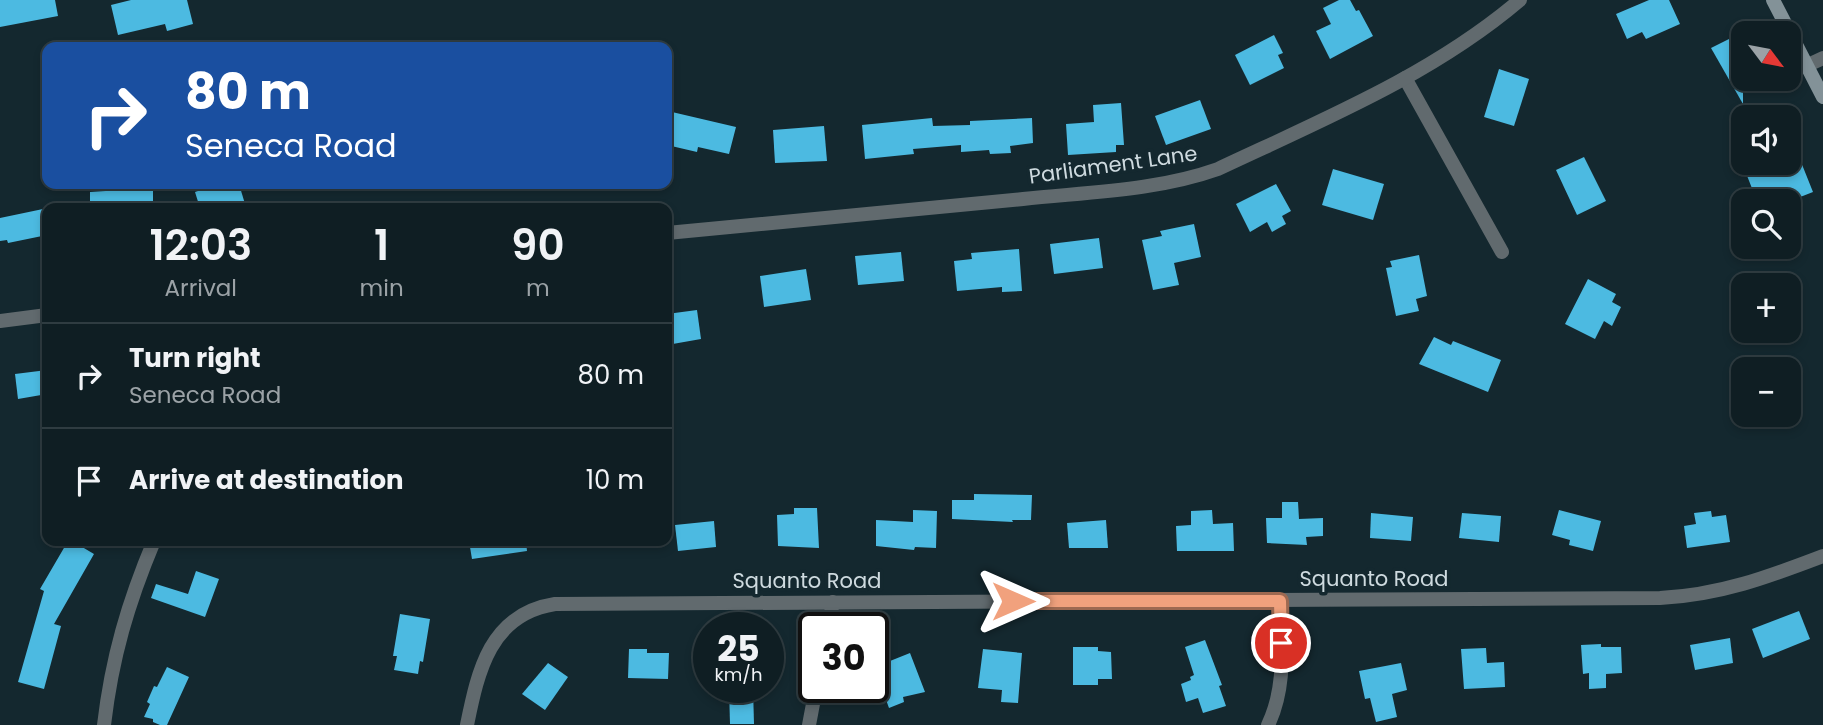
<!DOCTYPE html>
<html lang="en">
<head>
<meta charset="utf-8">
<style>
  :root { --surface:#0f1e23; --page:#1d2b30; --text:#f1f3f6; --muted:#9ba2a6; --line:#2f3c41 }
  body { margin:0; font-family:Poppins,sans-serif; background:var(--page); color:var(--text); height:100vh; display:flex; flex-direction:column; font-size:26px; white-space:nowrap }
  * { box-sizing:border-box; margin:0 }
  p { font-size:23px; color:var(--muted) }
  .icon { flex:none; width:38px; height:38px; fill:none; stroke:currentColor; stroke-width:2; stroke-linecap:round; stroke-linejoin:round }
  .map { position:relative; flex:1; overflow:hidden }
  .sheet { position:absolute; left:42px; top:203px; width:630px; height:343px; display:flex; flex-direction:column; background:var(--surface); border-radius:14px; box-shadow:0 4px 10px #0003,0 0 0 2px var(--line) }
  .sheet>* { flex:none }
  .banner { position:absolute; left:42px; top:42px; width:630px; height:147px; border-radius:14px; box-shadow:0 4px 10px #0003,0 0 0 2px var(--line); background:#1a4fa0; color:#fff; overflow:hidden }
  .needle { width:46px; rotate:122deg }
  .controls { position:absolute; left:1731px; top:21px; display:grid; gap:14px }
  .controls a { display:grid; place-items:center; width:70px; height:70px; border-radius:14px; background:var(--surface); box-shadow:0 4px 10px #0003,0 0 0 2px var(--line); font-size:35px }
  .speed { position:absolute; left:693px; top:612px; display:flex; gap:14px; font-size:35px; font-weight:700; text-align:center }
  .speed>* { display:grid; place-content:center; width:91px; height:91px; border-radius:50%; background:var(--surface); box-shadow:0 4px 10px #0003,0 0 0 2px var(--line); line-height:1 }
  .speed small { font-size:18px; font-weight:400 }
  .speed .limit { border:4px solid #111; border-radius:10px; background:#fff; color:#111 }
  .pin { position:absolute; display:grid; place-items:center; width:60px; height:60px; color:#fff; margin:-30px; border:4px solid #fff; border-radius:50%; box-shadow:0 2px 7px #0007 }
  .me { position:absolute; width:77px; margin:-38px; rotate:90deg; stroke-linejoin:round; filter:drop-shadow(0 0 5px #0008) }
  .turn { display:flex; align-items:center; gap:24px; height:147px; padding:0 28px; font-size:32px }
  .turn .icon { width:91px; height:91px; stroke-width:2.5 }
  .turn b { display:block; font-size:49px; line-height:60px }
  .eta { display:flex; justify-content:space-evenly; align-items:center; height:119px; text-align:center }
  .eta b { font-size:42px; font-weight:600; line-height:49px }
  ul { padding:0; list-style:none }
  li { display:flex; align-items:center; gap:21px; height:105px; padding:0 28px; border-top:2px solid var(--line) }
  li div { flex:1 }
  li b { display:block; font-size:26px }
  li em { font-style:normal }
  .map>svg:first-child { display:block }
</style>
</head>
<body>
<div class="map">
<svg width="1823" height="725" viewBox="0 0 1823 725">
  <rect width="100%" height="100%" fill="#14282f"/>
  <g fill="#4cbae1">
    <path d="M 0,0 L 55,0 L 58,16 L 0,27 Z"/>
    <path d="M 131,0 L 187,0 L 193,24 L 167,31 L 165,24 L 118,35 L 111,5 Z"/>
    <path d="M 1339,0 L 1350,0 L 1356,11 L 1359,10 L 1373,36 L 1330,59 L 1316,31 L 1331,24 L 1323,8 Z"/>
    <path d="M 1649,0 L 1669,0 L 1680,24 L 1646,39 L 1642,32 L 1627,39 L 1616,14 Z"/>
    <path d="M 1274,35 L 1283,53 L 1278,55 L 1284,68 L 1250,85 L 1235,55 Z"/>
    <path d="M 1737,35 L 1743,45 L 1743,104 L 1711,48 Z"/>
    <path d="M 1499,69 L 1529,79 L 1514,126 L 1484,117 Z"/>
    <path d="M 1200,100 L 1211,129 L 1166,145 L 1155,116 Z"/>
    <path d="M 1121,103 L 1124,145 L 1116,145 L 1116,152 L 1068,155 L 1066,124 L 1094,122 L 1093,105 Z"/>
    <path d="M 672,112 L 736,127 L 729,154 L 698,147 L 697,152 L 667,145 Z"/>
    <path d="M 932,118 L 933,126 L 970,125 L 970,121 L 1032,118 L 1033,143 L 1010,146 L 1011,153 L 990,154 L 989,150 L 961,152 L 961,145 L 913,149 L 914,154 L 865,159 L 862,125 Z"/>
    <path d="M 824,126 L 827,161 L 775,163 L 773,130 Z"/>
    <path d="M 1584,157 L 1606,201 L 1577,215 L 1556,170 Z"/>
    <path d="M 1799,157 L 1813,192 L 1790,201 L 1757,201 L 1742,163 L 1788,163 Z"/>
    <path d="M 1333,169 L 1384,184 L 1373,220 L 1322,205 Z"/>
    <path d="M 219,184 L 239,184 L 245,204 L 231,208 L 200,208 L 195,192 Z"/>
    <path d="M 1276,184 L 1291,211 L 1282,216 L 1286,224 L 1272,232 L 1267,222 L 1250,232 L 1236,204 Z"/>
    <path d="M 153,188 L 153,208 L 90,208 L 90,192 Z"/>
    <path d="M 43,209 L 47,235 L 8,243 L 7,240 L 0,241 L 0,218 Z"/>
    <path d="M 1194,224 L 1201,257 L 1174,263 L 1179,285 L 1153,290 L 1142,240 L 1162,236 L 1160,231 Z"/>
    <path d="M 1099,238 L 1103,268 L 1054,274 L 1050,244 Z"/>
    <path d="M 1019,249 L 1022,291 L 1002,292 L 1002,287 L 957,291 L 954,261 L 972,259 L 971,253 Z"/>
    <path d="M 901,252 L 904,281 L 858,285 L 855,256 Z"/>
    <path d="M 1419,255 L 1427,296 L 1416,299 L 1419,311 L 1396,316 L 1386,268 L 1392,267 L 1390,261 Z"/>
    <path d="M 806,269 L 811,300 L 764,307 L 760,276 Z"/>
    <path d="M 1588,279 L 1616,294 L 1612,302 L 1621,307 L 1612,326 L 1604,321 L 1595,339 L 1565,324 Z"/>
    <path d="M 697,310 L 701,339 L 667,345 L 667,314 Z"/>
    <path d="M 1434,337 L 1451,345 L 1453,341 L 1501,360 L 1488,392 L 1419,364 Z"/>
    <path d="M 47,370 L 47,394 L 18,399 L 15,374 Z"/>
    <path d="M 974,494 L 1032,495 L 1031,520 L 1012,520 L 1013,522 L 952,519 L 952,500 L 974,500 Z"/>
    <path d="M 1282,502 L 1298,502 L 1299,519 L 1323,518 L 1323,536 L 1306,537 L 1307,545 L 1267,543 L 1266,518 L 1282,518 Z"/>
    <path d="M 794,508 L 817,508 L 819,548 L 778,546 L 777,515 L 794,514 Z"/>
    <path d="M 913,510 L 937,511 L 936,548 L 915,547 L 914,550 L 876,546 L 876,520 L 913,522 Z"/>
    <path d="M 1212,510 L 1213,524 L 1233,523 L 1234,551 L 1177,551 L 1176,526 L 1191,525 L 1191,511 Z"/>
    <path d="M 1559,510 L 1601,521 L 1593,551 L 1569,545 L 1570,540 L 1552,535 Z"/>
    <path d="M 1711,511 L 1712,517 L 1726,515 L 1730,542 L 1687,548 L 1684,526 L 1696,524 L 1694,513 Z"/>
    <path d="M 1371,513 L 1413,517 L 1411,541 L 1370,538 Z"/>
    <path d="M 1462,513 L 1501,516 L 1499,542 L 1459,538 Z"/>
    <path d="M 1106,520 L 1108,548 L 1069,548 L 1067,523 Z"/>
    <path d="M 714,521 L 716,547 L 678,551 L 675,525 Z"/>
    <path d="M 68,541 L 72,541 L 94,554 L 54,624 L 61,626 L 44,689 L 18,682 L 44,591 L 40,589 Z"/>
    <path d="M 469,541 L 526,541 L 527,551 L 472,559 Z"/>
    <path d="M 196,571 L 219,579 L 205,617 L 151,598 L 156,584 L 188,594 Z"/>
    <path d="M 1799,611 L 1810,639 L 1763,658 L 1752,629 Z"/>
    <path d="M 400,614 L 430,619 L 423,662 L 420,661 L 418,674 L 394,670 L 397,656 L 393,656 Z"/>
    <path d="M 1730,638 L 1733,663 L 1695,670 L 1690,645 Z"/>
    <path d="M 1205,640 L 1222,685 L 1219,686 L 1226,706 L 1203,713 L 1198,698 L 1186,702 L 1181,684 L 1191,680 L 1190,677 L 1194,675 L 1185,647 Z"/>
    <path d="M 1601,644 L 1601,647 L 1621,647 L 1622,673 L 1606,674 L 1606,688 L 1589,689 L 1589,673 L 1583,674 L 1581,645 Z"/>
    <path d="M 1073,647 L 1098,647 L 1098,651 L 1111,652 L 1112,679 L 1098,679 L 1098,685 L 1073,685 Z"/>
    <path d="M 1486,648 L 1487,663 L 1504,662 L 1505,687 L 1464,689 L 1461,649 Z"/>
    <path d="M 629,649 L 647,649 L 647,653 L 669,653 L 668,679 L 628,678 Z"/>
    <path d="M 983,649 L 1022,653 L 1018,703 L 1001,702 L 1002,690 L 978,688 Z"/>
    <path d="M 910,653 L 925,692 L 903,697 L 904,702 L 889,708 L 873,664 L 889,657 L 890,661 Z"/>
    <path d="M 548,663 L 568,677 L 545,710 L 522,694 Z"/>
    <path d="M 1401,663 L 1407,690 L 1392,694 L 1397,717 L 1376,722 L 1370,698 L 1365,699 L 1359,671 Z"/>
    <path d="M 167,667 L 189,677 L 167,725 L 160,725 L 153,722 L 153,719 L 144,717 L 150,704 L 147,702 L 154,686 L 157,687 Z"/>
    <path d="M 729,688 L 753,688 L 754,724 L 730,724 Z"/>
  </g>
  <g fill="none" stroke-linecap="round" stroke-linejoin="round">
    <g stroke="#616a6e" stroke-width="14">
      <path d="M 1808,65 L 1823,58"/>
      <path d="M 1405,78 L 1502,252"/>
      <path d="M 667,233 C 786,222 905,211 1023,199 C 1088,192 1156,191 1218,169 C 1322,120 1432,75 1520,0"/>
      <path d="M 0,321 L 47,315"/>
      <path d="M 828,628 L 833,602"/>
      <path d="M 104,725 C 112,657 128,603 154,541"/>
      <path d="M 467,725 C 478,671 490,614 555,604 L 1660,598 C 1720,595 1768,577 1823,556"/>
      <path d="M 809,725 L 816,688"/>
      <path d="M 1268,725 C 1287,686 1281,643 1281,601"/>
    </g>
    <path stroke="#839298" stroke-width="14" d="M 1773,0 L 1823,97"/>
  </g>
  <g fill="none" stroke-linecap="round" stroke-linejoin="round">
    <defs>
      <path id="route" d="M 1013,601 L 1280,601 L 1281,643"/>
    </defs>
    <use href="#route" stroke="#9d6951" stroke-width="18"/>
    <use href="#route" stroke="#f1a17d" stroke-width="12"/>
  </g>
  <g text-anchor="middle" stroke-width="7" stroke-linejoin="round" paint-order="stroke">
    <g font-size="21" fill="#cedadf" stroke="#14282f">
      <text transform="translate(1113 165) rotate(-8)" y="7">Parliament Lane</text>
      <text x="1374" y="586">Squanto Road</text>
      <text x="807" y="588">Squanto Road</text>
    </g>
  </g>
</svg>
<div class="controls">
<a><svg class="needle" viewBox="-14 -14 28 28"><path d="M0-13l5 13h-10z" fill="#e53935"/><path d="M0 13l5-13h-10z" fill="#9ba2a6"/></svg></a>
<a><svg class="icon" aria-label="sound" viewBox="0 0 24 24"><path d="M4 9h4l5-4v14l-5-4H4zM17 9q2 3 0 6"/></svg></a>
<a><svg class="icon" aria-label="search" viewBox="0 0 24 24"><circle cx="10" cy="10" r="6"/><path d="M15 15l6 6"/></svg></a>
<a>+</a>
<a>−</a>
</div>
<div class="speed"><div>25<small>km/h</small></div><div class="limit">30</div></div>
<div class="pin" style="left:1281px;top:643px;background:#d93025"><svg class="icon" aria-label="arrive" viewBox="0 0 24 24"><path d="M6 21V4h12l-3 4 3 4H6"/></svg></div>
<svg class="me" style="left:1013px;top:601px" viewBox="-20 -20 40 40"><path d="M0-17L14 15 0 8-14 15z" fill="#f1a17d" stroke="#fff" stroke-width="4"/></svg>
<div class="banner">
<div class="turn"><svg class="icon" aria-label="right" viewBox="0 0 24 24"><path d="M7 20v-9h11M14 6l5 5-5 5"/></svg><div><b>80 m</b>Seneca Road</div></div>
</div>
<section class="sheet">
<div class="eta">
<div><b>12:03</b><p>Arrival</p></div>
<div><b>1</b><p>min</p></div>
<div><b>90</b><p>m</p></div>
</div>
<ul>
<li><svg class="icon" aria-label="right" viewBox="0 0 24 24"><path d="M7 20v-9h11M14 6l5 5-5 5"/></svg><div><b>Turn right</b><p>Seneca Road</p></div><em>80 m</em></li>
<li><svg class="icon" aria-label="arrive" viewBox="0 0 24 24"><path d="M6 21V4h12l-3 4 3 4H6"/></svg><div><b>Arrive at destination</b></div><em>10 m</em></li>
</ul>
</section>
</div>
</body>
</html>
